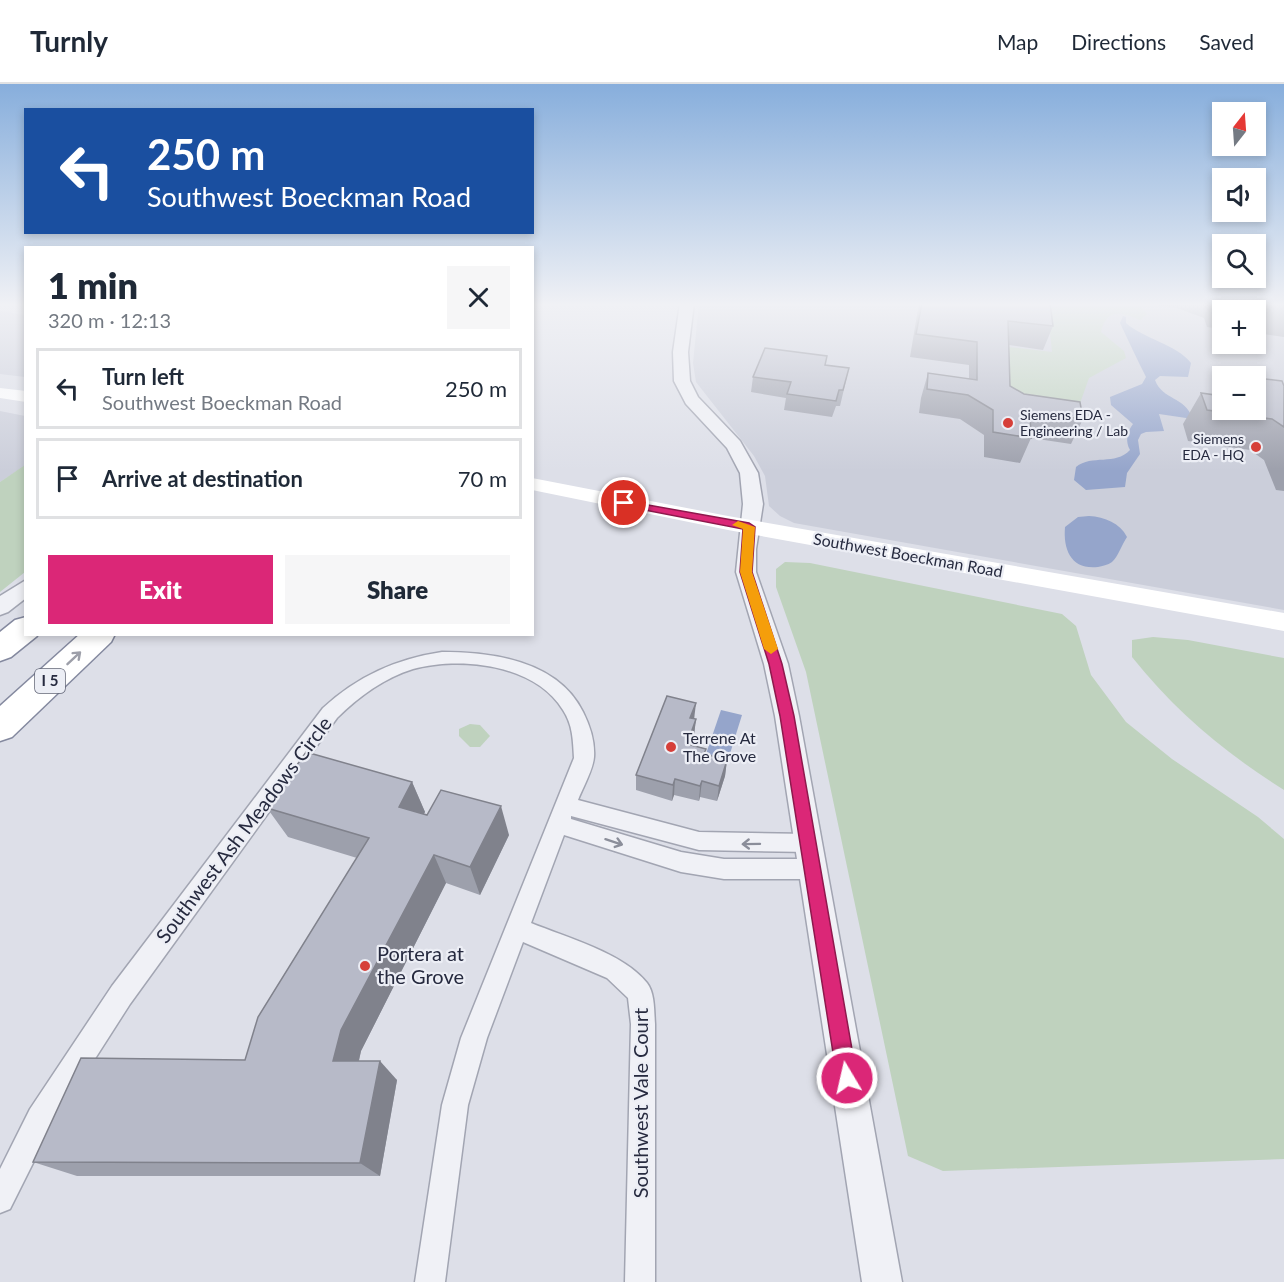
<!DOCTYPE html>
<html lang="en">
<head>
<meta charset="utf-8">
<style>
  :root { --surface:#fff; --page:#f6f6f7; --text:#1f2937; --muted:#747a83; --line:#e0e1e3; --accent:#db2777 }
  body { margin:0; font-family:Lato,sans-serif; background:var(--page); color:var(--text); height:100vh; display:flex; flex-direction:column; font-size:22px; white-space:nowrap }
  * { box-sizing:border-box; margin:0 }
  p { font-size:20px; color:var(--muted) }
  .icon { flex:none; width:33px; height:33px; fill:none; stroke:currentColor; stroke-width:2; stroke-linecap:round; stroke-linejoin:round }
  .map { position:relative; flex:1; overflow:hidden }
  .details { position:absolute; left:24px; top:162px; width:510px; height:390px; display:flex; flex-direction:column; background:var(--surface); border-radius:0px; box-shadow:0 3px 9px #0003 }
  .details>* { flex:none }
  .guide { position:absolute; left:24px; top:24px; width:510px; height:126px; border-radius:0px; box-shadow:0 3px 9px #0003; background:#1a4fa0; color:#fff; overflow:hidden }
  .needle { width:39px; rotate:17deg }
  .tools { position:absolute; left:1212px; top:18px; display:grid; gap:12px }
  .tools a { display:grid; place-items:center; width:54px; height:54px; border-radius:0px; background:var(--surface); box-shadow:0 3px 9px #0003; font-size:30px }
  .pin { position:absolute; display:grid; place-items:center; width:51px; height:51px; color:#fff; margin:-26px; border:3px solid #fff; border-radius:50%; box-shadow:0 2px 6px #0007 }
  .me { position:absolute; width:66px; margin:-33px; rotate:351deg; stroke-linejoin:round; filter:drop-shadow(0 0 4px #0008) }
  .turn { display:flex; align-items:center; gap:21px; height:126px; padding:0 24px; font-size:27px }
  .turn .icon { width:78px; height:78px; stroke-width:2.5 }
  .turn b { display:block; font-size:42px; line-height:51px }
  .round { display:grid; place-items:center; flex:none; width:63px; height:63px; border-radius:0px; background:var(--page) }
  .headline { display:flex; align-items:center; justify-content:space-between; height:102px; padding:0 24px }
  h1 { font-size:36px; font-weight:800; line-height:45px }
  .action { display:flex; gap:12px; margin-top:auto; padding:12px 24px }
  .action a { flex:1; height:69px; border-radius:0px; background:var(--accent); color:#fff; font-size:24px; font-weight:800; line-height:69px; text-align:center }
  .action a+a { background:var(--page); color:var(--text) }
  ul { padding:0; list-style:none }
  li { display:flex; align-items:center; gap:18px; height:81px; margin:0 12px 9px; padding:0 12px; border:3px solid var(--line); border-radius:0px }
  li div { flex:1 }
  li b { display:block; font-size:22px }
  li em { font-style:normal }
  header { display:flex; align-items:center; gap:36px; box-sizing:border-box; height:84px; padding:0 30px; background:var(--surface); border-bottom:2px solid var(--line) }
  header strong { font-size:28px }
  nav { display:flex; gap:33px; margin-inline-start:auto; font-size:21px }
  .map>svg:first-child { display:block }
</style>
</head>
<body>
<header>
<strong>Turnly</strong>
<nav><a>Map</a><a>Directions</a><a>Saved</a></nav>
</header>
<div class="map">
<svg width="1284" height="1198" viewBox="0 0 1284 1198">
  <rect width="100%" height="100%" fill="#dddfe8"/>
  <g fill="#cbceda" fill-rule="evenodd">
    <path d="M 699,219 L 1284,219 L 1284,526 L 794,439 L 780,432 L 769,422 L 765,392 L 754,372 L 696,298 L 693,279 ZM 1222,226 L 1256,226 L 1256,260 L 1222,260 ZM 1222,292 L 1256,292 L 1256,326 L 1222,326 Z"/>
    <path d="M 0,227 L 25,231 L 25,293 L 0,290 Z"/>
    <path d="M 0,327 L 25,332 L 26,381 L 0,398 Z"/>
  </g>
  <g fill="#bfd2be">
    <path d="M 1047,219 L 1137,219 L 1147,230 L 1140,236 C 1120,227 1106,225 1101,248 L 1124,267 L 1126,274 L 1089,294 L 1079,322 L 1025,325 L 1009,301 L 1009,263 L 1052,268 Z"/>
    <path d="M 25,381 L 25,488 L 0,508 L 0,398 Z"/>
    <path d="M 785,478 L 810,479 L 1062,530 L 1076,542 L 1091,591 L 1126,638 L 1172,675 L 1258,733 L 1284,755 L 1284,1075 L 943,1087 L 908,1072 L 806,588 L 776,503 L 776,485 Z"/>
    <path d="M 1153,553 L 1188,556 L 1284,574 L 1284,706 C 1225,669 1175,627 1132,573 L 1132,556 Z"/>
    <path d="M 470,640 L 480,641 L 490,652 L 480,663 L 470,663 L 459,652 L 459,645 Z"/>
  </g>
  <g fill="#95a5cb">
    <path d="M 1123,232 L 1126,233 L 1126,239 C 1144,255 1176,260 1191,279 L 1188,293 L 1160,292 L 1155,296 C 1163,317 1184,311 1193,335 L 1159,330 L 1164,347 L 1146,348 L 1141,350 L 1138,356 L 1140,370 L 1127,389 L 1125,403 L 1086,406 L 1074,396 L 1076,383 C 1092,370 1115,382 1130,366 C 1125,357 1127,348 1133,340 L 1111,321 L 1110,313 L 1142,300 L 1146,293 C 1137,275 1129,258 1120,239 Z"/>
    <path d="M 1089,432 C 1105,433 1120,439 1127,453 C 1122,460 1118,473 1112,478 C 1108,481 1102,482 1098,483 C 1072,486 1063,467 1065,443 L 1078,433 Z"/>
    <path d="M 721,626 L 742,631 L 728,676 L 706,670 Z"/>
  </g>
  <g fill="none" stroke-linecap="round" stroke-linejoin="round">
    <defs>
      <path id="minor" d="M 442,568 C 494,568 558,577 583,628 C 590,642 595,657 594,673 C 593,686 583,703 578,716 L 699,748 L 810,750 L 818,752 L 821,759 L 818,766 L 810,768 L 699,766 L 571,732 L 571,735 L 681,768 L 724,775 L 814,775 L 822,778 L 825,785 L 822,792 L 814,795 L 724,795 L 681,788 L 564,751 L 531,839 C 565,853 624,869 647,899 C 655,909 654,928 655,940 L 655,1198 L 625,1198 L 631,940 L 628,914 L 607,894 L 523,858 L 487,954 L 468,1021 L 445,1198 L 415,1198 L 442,1021 L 461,954 L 574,674 C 573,657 573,641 563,626 C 535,580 460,572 413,585 C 384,594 358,613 337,634 L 130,920 L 50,1045 L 10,1125 L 0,1129 L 0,1085 L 30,1025 L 112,902 L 323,624 C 358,592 396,575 442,568 Z"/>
      <g id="tertiary">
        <path d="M 680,219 L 694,219 L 688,268 L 690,297 L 698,313 L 740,357 L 758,389 L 763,420 L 756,465 L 756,488 L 788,580 L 799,632 L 902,1198 L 862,1198 L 775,632 L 764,580 L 736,488 L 743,420 L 740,389 L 727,364 L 686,320 L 674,297 L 673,268 Z"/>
        <path d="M 26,496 L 26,514 L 8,528 L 0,531 L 0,512 Z"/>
      </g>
      <g id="motorway">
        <path d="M 26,533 L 26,550 L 37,552 L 11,573 L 0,577 L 0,548 L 15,536 Z"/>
        <path d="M 80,550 L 115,550 L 111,558 L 12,653 L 0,657 L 0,622 Z"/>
      </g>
    </defs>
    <use href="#minor" stroke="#a2a5b2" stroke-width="3"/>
    <use href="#tertiary" stroke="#a2a5b2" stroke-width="3"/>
    <use href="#motorway" stroke="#84899f" stroke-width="3"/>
    <use href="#minor" fill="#f0f1f6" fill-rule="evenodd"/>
    <use href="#tertiary" fill="#f0f1f6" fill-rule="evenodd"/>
    <g fill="#fff" fill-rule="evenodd">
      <path d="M 0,304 L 26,307 L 26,318 L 0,314 Z"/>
      <path d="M 532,394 L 728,432 L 1284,529 L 1284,547 L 728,446 L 532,406 Z"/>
    </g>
    <use href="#motorway" fill="#fff" fill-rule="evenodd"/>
  </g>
  <g fill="#9da0ac">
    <path d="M 919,219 L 1050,219 L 1053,242 L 1043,266 L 1009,261 L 1010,302 L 1024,310 L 1083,335 L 1071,360 L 1031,354 L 1020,379 L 984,373 L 984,351 L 960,335 L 919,329 L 921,314 L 928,289 L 969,295 L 969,281 L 910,273 Z"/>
    <path d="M 1152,219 L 1284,219 L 1284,253 L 1256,249 L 1256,226 L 1222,226 L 1222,245 L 1207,243 L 1204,234 L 1177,224 L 1153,221 Z"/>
    <path d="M 826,281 L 849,284 L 840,322 L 836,322 L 832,333 L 784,326 L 786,314 L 751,308 L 753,293 Z"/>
    <path d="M 1284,302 L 1284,407 L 1276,406 L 1264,376 L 1250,366 L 1188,357 L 1183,340 L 1201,309 L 1256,326 Z"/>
    <path d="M 696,635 L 694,651 L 691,661 L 706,665 L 705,670 L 727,676 L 725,692 L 717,717 L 700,713 L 699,717 L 674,711 L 672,717 L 636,706 L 636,691 Z"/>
    <path d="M 412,698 L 425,728 L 423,730 L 509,751 L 480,811 L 446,799 L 361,967 L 359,977 L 397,996 L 380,1092 L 77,1092 L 33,1078 L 245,976 L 357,774 L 288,753 L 267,724 Z"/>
  </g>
  <g fill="#80828c">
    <path d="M 696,619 L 694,636 L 690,634 Z"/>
    <path d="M 696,635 L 694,651 L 686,676 L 687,660 Z"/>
    <path d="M 727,676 L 725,692 L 717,717 L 719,702 Z"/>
    <path d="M 675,695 L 674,711 L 672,717 L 673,701 Z"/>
    <path d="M 702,697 L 700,713 L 699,717 L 700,702 Z"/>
    <path d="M 412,698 L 425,728 L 412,752 L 399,723 Z"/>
    <path d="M 501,722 L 509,751 L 480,811 L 470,783 Z"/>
    <path d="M 434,771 L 446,799 L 361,967 L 354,996 L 333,977 L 341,946 Z"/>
    <path d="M 380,977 L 397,996 L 380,1092 L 360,1079 Z"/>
  </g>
  <g fill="#b7bac8" stroke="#80828c" stroke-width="1.5">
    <path d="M 922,219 L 1050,219 L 1053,242 L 1008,237 L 1010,302 L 1024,310 L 1080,318 L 1083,335 L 1030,328 L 1031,354 L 993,348 L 993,326 L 968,311 L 927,305 L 928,289 L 977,296 L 977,258 L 916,250 Z"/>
    <path d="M 1267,219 L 1284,219 L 1284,221 Z"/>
    <path d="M 765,264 L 827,272 L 825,281 L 849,284 L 843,306 L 839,306 L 836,317 L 787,310 L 791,298 L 753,293 Z"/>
    <path d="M 1256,294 L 1282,297 L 1284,302 L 1284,343 L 1272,335 L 1207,326 L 1201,309 L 1222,312 L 1222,326 L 1256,326 Z"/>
    <path d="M 667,612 L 696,619 L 690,634 L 696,635 L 687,660 L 706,665 L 704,670 L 727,676 L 719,702 L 702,697 L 700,702 L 675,695 L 673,701 L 636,691 Z"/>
    <path d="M 306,668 L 412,698 L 399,723 L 427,731 L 441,706 L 501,722 L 470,783 L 434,771 L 341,946 L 333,977 L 380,977 L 360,1079 L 33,1078 L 81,974 L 245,976 L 258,933 L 369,754 L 267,724 Z"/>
  </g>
  <defs><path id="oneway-shaft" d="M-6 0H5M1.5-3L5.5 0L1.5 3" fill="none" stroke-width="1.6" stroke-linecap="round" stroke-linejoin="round" transform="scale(1.5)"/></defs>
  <use stroke="#9d9fa9" href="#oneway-shaft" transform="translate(74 574) rotate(-43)"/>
  <g stroke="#8b8e9a">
    <use href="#oneway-shaft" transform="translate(614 758) rotate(18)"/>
    <use href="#oneway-shaft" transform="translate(751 760) rotate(179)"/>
  </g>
  <linearGradient id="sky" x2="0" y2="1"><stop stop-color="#87aedc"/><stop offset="0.57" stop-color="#f0f1f5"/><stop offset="1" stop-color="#f0f1f5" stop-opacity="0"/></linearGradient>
  <rect width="1284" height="387" fill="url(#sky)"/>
  <path fill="#db2777" stroke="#8e194d" stroke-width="1.5" d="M 620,416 L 749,439 L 755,443 L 752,488 L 782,580 L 794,632 L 857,994 L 854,1001 L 847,1004 L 840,1001 L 837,994 L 780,632 L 769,580 L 740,488 L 743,445 L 624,422 L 618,419 Z"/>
  <path fill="#f59e0b" d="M 738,437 L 755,443 L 752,488 L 778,565 L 771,570 L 764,565 L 740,488 L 743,445 L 732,441 Z"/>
  <g fill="#d63f39" stroke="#eceef5" stroke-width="2">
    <circle cx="1008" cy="339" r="6"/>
    <circle cx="1256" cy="363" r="6"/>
    <circle cx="671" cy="663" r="6"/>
    <circle cx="365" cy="882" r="6"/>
  </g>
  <g text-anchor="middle" stroke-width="4.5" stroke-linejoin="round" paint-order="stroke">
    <g font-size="14" fill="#262a3f" stroke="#eceef5" text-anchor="start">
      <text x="1020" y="336">Siemens EDA -<tspan x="1020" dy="16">Engineering / Lab</tspan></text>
      <text x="1244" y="360" text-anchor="end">Siemens<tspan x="1244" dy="16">EDA - HQ</tspan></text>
    </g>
    <rect fill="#eceef5" stroke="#616576" stroke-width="1.5" x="35" y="585" width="30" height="24" rx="4.5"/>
    <g font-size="15" font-weight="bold" fill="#262a3f">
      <text x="50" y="602">I 5</text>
    </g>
    <g font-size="16" fill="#262a3f" stroke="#eceef5">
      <text transform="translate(908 471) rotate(10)" y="6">Southwest Boeckman Road</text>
    </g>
    <g font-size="16" fill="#262a3f" stroke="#eceef5" text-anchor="start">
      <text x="683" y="660">Terrene At<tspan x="683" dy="18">The Grove</tspan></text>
    </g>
    <g font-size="20" fill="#262a3f" stroke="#eceef5">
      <text transform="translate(244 746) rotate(-53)" y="7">Southwest Ash Meadows Circle</text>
      <text transform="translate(641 1019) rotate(-90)" y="7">Southwest Vale Court</text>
    </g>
    <g font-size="20" fill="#262a3f" stroke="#eceef5" text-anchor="start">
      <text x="377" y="877">Portera at<tspan x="377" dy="23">the Grove</tspan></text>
    </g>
  </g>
</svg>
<div class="tools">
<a><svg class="needle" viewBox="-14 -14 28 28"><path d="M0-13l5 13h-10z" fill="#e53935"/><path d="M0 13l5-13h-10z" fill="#747a83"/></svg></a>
<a><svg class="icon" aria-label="sound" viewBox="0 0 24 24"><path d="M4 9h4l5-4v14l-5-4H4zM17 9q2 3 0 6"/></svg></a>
<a><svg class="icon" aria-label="search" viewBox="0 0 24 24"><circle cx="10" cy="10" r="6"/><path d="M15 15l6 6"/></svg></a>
<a>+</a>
<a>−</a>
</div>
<div class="pin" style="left:624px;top:419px;background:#d93025"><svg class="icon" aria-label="arrive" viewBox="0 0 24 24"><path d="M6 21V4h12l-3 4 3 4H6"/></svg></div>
<svg class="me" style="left:847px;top:994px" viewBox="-20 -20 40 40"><circle r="17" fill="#db2777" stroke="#fff" stroke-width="3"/><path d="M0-11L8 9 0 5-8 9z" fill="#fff"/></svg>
<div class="guide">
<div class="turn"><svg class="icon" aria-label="left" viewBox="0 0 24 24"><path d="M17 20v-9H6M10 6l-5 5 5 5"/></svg><div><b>250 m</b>Southwest Boeckman Road</div></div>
</div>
<section class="details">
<div class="headline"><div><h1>1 min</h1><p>320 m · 12:13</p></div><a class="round"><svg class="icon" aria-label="close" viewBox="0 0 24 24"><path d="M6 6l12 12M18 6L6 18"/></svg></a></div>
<ul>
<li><svg class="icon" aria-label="left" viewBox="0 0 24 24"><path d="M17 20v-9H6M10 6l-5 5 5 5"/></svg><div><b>Turn left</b><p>Southwest Boeckman Road</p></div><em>250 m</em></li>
<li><svg class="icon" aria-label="arrive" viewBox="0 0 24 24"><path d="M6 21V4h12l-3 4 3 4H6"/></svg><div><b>Arrive at destination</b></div><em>70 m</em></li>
</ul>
<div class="action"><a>Exit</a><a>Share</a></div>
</section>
</div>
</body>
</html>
